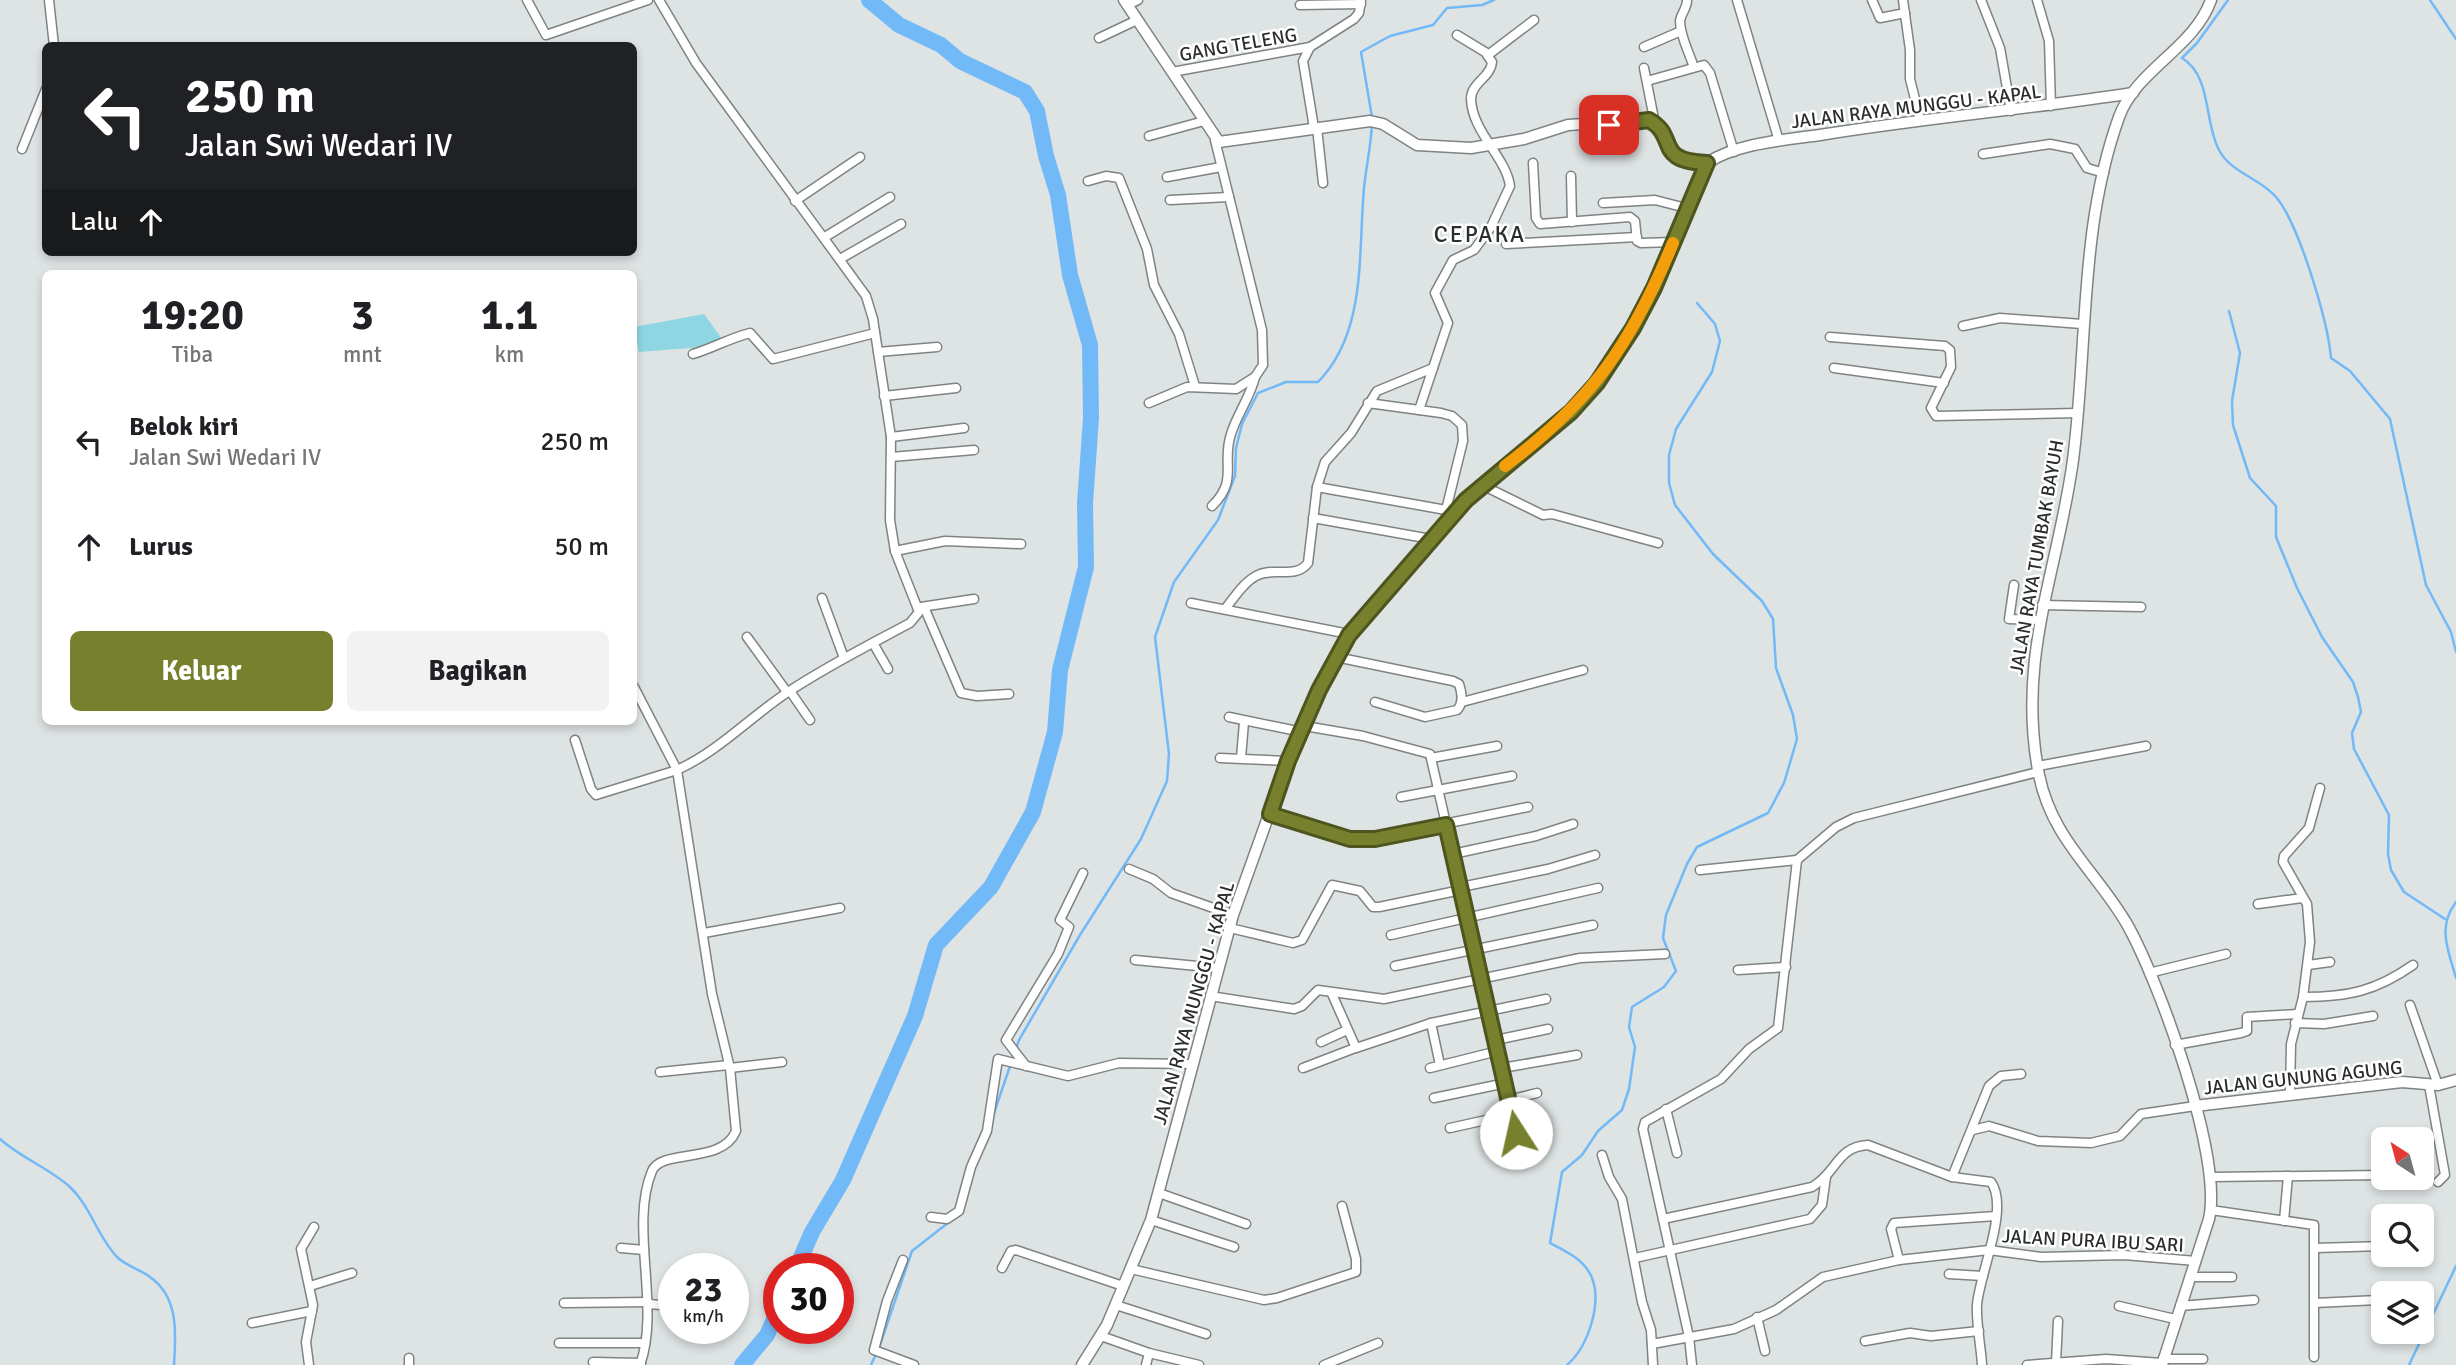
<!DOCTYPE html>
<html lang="id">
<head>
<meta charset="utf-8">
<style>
  :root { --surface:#fff; --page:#f2f2f2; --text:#202124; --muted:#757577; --accent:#77812d }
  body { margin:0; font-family:Signika,sans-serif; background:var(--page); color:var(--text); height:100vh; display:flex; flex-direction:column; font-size:26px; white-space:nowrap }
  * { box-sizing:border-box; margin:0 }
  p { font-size:23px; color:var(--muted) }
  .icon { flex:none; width:38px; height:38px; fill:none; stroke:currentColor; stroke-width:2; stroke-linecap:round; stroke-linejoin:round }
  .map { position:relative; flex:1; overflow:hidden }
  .sheet { position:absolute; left:42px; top:270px; width:595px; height:455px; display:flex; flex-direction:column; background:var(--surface); border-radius:10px; box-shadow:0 4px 10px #0003 }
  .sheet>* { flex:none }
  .guide { position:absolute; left:42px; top:42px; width:595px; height:214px; border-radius:10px; box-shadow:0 4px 10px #0003; background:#202124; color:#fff; overflow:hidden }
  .needle { width:46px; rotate:324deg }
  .tools { position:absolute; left:2371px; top:1127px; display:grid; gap:14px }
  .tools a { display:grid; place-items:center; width:63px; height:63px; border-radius:10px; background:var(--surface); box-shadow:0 4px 10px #0003; font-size:35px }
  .speed { position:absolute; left:658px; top:1253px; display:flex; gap:14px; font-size:35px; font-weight:700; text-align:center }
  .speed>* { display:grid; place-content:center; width:91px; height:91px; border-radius:50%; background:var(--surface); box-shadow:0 4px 10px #0003; line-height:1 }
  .speed small { font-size:18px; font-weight:400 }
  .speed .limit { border:10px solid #d22; background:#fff; color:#111 }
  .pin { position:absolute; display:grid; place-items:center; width:60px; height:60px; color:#fff; margin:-30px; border-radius:14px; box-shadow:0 4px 10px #0006 }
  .me { position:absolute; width:77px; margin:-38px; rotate:350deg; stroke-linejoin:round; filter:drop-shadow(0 0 5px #0008) }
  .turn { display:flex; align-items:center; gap:24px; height:147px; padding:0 28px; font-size:32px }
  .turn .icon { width:91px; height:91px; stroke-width:2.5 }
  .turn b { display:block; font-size:49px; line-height:60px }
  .then { display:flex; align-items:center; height:66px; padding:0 28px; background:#0003; gap:14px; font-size:26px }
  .eta { display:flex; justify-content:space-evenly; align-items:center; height:119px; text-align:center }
  .eta b { font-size:42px; font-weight:800; line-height:49px }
  .primary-button { display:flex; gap:14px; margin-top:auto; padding:14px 28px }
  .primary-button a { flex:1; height:80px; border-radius:10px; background:var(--accent); color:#fff; font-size:28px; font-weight:800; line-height:80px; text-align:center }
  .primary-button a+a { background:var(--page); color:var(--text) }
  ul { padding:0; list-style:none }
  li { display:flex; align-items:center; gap:21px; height:105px; padding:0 28px }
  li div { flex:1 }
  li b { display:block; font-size:26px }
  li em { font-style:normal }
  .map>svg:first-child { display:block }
</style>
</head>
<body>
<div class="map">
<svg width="2456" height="1365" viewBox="0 0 2456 1365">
  <rect width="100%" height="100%" fill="#dee3e4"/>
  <path fill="#8fd6e3" d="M 704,314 L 722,339 L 716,346 L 639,352 L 634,327 Z"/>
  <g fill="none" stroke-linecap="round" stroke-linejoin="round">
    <g stroke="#72b9f8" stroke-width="2.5">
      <path d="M 2228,0 L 2197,43 L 2182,58 C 2212,76 2204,123 2219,150 C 2231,173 2260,178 2276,197 C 2299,224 2328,322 2331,358 L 2350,371 L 2390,419 L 2426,585 L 2451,632 L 2456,652"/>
      <path d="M 2430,0 L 2456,39"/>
      <path d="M 1372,117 L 1361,52 L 1390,36 L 1433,25 L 1447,8 L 1482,5 L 1494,0"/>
      <path d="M 2229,311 L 2240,353 L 2232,401 L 2233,425 L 2250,478 L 2276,506 L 2276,537 L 2297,588 L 2322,637 L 2353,682 L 2358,697 L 2361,712 L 2352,733 L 2354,749 L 2389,815 L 2388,854 L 2391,870 L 2404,892 L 2445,919"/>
      <path d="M 2456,902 C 2437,927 2448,950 2456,978"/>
      <path d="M 993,1116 L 1019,1040 L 1080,935 L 1141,839 L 1167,781 L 1169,754 L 1155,637 L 1174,582 L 1218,520 L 1235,476 L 1236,448 L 1242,424 L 1258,393 L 1286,382 L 1318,382 C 1367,332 1358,253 1364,188 C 1366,167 1371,146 1372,124"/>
      <path d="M 0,1139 C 21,1158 49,1168 70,1187 C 91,1207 98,1238 118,1258 C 127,1266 141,1270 150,1277 C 179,1297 176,1334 174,1365"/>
      <path d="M 879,1348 L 912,1251 L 953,1219"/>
      <path d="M 871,1365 L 876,1354"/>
      <path d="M 1567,1365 C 1588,1347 1602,1304 1592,1278 C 1585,1260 1566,1251 1550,1243 L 1562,1172 L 1582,1155 L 1598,1131 L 1622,1110 L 1629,1089 L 1635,1047 L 1629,1027 L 1632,1007 L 1664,987 L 1676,971 L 1663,938 L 1666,915 L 1687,864 L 1697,847 L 1768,813 L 1784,783 L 1797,739 L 1793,715 L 1776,668 L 1773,619 L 1762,601 L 1713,554 L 1675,505 L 1669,483 L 1669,455 L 1676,429 L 1712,372 L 1720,341 L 1715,324 L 1697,303"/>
      <path d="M 2409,1365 L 2456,1266"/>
    </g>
    <g stroke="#72b9f8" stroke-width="16">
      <path d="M 796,1269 L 812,1232 L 843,1180 L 915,1016 L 936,945 L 991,887 L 1033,812 L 1055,732 L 1060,670 L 1086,567 L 1085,503 L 1091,418 L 1090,345 L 1070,275 L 1058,195 L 1046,156 L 1037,111 L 1025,92 L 960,61 L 941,45 L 899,25 L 869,0"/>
      <path d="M 742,1365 L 767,1335 L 779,1308"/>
    </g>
    <defs>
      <g id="minor">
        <path d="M 49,0 L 54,46"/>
        <path d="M 527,0 L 546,35 L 648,0"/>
        <path d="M 1687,0 C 1687,9 1681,13 1680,21 C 1680,36 1689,52 1693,65"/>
        <path d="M 1737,0 L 1779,141"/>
        <path d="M 1872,0 L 1880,18 L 1905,13"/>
        <path d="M 1903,0 L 1910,50 L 1910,79 L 1920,119"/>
        <path d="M 1981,0 L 2000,48 L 2011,111"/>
        <path d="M 2037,0 L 2049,41 L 2051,106"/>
        <path d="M 1128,5 L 1138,0"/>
        <path d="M 1300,5 L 1361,4"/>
        <path d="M 1099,38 L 1137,20"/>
        <path d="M 1644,47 L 1681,31"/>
        <path d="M 1488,55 L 1534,20"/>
        <path d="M 1644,68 L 1655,124"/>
        <path d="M 1172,72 L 1310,47"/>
        <path d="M 1647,81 L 1704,65 L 1710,73 L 1734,152"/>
        <path d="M 1314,128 L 1303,61 L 1310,47 L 1354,19 L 1359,13 L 1361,0"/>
        <path d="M 1317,128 L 1323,183"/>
        <path d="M 1149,136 L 1204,121"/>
        <path d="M 22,149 L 46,89"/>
        <path d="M 1983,154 L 2050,144 L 2075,149 L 2087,168 L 2104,173"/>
        <path d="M 1533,163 L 1536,218 L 1540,224 L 1630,217 L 1635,221 L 1637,241 L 1641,243 L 1674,242"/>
        <path d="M 1571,176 L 1572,222"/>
        <path d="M 1167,177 L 1221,167"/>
        <path d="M 1088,181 L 1106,176 L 1119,178 L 1147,249 L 1154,285 L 1179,334 L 1195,386"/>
        <path d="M 1170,200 L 1229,197"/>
        <path d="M 795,201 L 860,157"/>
        <path d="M 1603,203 L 1655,200 L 1686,208"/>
        <path d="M 825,237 L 890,197"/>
        <path d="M 1506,244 L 1637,237"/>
        <path d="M 840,259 L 901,224"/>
        <path d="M 1963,326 L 2000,318 L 2082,324"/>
        <path d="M 1830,337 L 1945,346 L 1950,350 L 1951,367 L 1931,408 L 1936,416 L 2077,413"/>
        <path d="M 878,352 L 937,347"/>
        <path d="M 693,354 C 713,348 730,338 750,333 L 773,359 L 875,333"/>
        <path d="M 1834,368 L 1944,383"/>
        <path d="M 884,396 L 956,388"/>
        <path d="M 1149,403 L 1187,387 L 1236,389 L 1255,377 L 1263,365 L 1262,330 L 1215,140"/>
        <path d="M 1368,403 L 1441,413 L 1452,416 L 1462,425 L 1463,441 L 1446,510 L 1448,520"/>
        <path d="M 1419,410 L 1448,323 L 1435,293 L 1453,260 L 1474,250 L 1491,227 L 1510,186 C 1506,157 1472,132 1471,99 C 1471,83 1491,77 1492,62 L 1485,52 L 1457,35"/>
        <path d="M 891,437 L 964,428"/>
        <path d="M 891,457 L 974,450"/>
        <path d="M 1482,485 L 1543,515 L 1552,514 L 1658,543"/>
        <path d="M 1317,487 L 1446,510"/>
        <path d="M 1212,506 C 1239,480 1221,463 1231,434 C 1237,414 1250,398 1255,377"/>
        <path d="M 1313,518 L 1431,539"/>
        <path d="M 895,551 L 945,541 L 1021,544"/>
        <path d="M 2014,585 L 2009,619 L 2039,620"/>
        <path d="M 822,598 L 844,658"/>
        <path d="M 1191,603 L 1349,634"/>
        <path d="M 2042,605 L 2141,607"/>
        <path d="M 921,607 L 974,599"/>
        <path d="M 924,607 L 961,693 L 977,696 L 1009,694"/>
        <path d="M 1225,609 C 1234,598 1243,583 1256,576 C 1273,566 1295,580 1308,563 L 1317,487 L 1325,462 L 1351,433 L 1377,391 L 1433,368"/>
        <path d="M 747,637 L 787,692"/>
        <path d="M 873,643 L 888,669"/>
        <path d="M 1336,657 L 1453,681 L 1459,684 C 1462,693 1464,703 1457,710 L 1425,717 L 1375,702"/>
        <path d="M 790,691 L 810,720"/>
        <path d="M 1462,702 L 1583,670"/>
        <path d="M 1229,717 L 1302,732"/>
        <path d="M 1305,726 L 1363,736 L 1430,754 L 1516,1129 L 1510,1149"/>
        <path d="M 575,740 L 591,789 L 596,795 L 677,770 L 634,687"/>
        <path d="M 1220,758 L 1288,761"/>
        <path d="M 1241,758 L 1244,722"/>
        <path d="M 1431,758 L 1497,746"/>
        <path d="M 2038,766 L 2146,746"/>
        <path d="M 1401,797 L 1512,776"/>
        <path d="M 1270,814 L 1328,834 L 1365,840 L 1528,807"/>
        <path d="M 1453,854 L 1536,836 L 1573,824"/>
        <path d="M 1129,869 L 1153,879 L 1171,893 L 1233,915"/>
        <path d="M 1700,870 L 1797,860"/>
        <path d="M 1461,887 L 1548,869 L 1595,855"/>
        <path d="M 2258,904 L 2302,898"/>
        <path d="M 1230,928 L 1293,943 L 1302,940 L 1332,885 L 1360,891 L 1373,907 L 1379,907 L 1461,890"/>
        <path d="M 704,933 L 840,908"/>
        <path d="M 1391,935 L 1598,888"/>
        <path d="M 1135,960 L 1218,968"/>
        <path d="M 2308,965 L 2330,962"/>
        <path d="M 1395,966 L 1593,925"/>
        <path d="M 1738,970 L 1786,967"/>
        <path d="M 2149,973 L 2226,954"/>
        <path d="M 1332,994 L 1356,1048 L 1431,1023 L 1546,999"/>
        <path d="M 1210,996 L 1294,1009 L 1302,1006 L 1318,990 L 1384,999 L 1580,958 L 1665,954"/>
        <path d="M 2303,997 C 2348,997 2376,991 2413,965"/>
        <path d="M 2410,1005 L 2438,1085"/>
        <path d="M 1431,1023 L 1440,1065"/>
        <path d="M 2295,1023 L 2324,1024 L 2373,1016"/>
        <path d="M 1496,1040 L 1548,1029"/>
        <path d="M 1321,1042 L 1347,1030"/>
        <path d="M 2175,1045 L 2241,1033 L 2247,1031 L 2247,1017 L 2297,1014"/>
        <path d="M 1026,1066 L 1006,1040 L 1058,954 L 1069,927 L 1060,920 L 1083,873"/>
        <path d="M 730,1068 L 782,1062"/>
        <path d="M 1303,1068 L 1355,1048"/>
        <path d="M 1430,1068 L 1498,1051"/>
        <path d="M 1502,1068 L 1577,1055"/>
        <path d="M 660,1072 L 729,1065"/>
        <path d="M 2429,1085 L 2445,1175 L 2438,1182"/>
        <path d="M 2290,1094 L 2291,1044 L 2303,997 L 2310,942 L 2307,904 L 2283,862 L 2284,856 L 2309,828 L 2320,788"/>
        <path d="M 1434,1098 L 1506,1083"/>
        <path d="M 1509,1100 L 1537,1093"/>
        <path d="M 1666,1109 L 1677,1153"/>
        <path d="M 1450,1128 L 1513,1114"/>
        <path d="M 1516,1129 L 1532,1123"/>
        <path d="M 1973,1130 L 1989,1126 L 2038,1141 L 2091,1143 L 2120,1136 L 2141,1114 L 2195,1106"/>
        <path d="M 1602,1155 L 1609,1177 L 1622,1199 L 1642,1302 L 1651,1330 L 1653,1365"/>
        <path d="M 1952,1177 L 1989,1086 L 2001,1076 L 2021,1074"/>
        <path d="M 2212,1177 L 2384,1175"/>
        <path d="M 1159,1193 L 1246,1224"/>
        <path d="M 2211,1210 L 2314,1225 L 2314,1357"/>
        <path d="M 931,1217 L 947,1219 L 959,1211 L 971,1167 L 987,1131 L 998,1059 L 1068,1076 L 1119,1063 L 1191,1064"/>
        <path d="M 1663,1219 L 1812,1187 C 1838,1172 1836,1147 1868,1145 L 1952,1177 L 1991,1182 C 2010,1208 1979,1275 1977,1305 C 1976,1324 1981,1346 1982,1365"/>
        <path d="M 1151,1220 L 1234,1247"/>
        <path d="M 2284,1221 L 2288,1176"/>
        <path d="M 621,1248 L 644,1250"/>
        <path d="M 2315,1248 L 2384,1246"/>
        <path d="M 1635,1258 L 1810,1219 L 1822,1205 L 1826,1177"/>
        <path d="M 903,1260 L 887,1301 L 874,1350 L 914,1365"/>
        <path d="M 1899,1260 L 1891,1229 L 1894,1223 L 1996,1216"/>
        <path d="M 1002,1268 L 1011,1251 L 1016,1250 L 1123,1286"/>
        <path d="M 1131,1269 L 1264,1300 L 1277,1298 L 1356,1272 L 1356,1259 L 1342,1206"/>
        <path d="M 1949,1274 L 1983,1276"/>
        <path d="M 2191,1277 L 2232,1277"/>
        <path d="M 310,1286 L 352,1273"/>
        <path d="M 564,1303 L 648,1302"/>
        <path d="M 2315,1303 L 2378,1300"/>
        <path d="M 648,1304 L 674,1306"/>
        <path d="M 1116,1305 L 1206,1334"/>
        <path d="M 2119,1306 L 2175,1319"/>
        <path d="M 2180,1306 L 2254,1300"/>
        <path d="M 733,1315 L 738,1316"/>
        <path d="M 1757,1317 L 1765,1351"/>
        <path d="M 252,1323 L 312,1311"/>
        <path d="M 1101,1336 L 1149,1353 L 1199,1365"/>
        <path d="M 1865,1341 L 1910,1333 L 1931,1336 L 1979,1331"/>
        <path d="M 559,1343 L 645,1343"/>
        <path d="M 1652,1344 L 1734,1329 L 1776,1310 L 1823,1277 L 1899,1260 L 1989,1250 L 2041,1257 L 2124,1255 L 2196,1261"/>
        <path d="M 409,1358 L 409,1365"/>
        <path d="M 2163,1359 L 2203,1359"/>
        <path d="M 593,1362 L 641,1363"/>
        <path d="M 2056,1363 L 2058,1321"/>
        <path d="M 309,1365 L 306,1342 L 313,1305 L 301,1249 L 314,1227"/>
        <path d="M 640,1365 C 661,1307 629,1226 652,1171 C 662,1148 722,1165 736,1131 L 730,1068 L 712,994 L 677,770 C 719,751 750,717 788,692 C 827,666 869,645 910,623 L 919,612 L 895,551 L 890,520 L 891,437 L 873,319 L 866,296 L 696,63 L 659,0"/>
        <path d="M 1146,1365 L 1149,1353"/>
        <path d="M 1324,1365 L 1378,1343"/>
        <path d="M 1692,1365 L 1689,1337 L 1643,1129 L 1645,1122 L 1721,1079 L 1749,1049 L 1778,1028 L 1797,860 L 1836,827 L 1854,818 L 2038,772"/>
        <path d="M 2027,1365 L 2106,1359 L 2162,1363"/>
      </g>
      <g id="tertiary">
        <path d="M 1124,0 L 1219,142 L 1370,121 L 1383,124 L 1417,145 L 1471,148 L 1524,139 L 1568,125 L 1649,120 L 1659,128 L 1674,156 L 1683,161 L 1707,163"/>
        <path d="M 2195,1106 L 2402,1082 L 2438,1085 L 2456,1080"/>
        <path d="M 1082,1365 L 1107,1325 L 1151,1220 L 1233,915 L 1288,761 L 1331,665 L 1349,634 L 1373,604 L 1466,500 L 1571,412 L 1597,383 L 1633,329 L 1654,288 L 1707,163 C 1737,143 1785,140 1820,135 C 1924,118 2029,109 2133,93"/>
        <path d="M 2162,1365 L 2209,1219 C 2223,1157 2160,984 2128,926 C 2098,873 2052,840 2039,775 C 2016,659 2058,571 2073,460 C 2088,345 2079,228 2119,117 C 2136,70 2194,48 2211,0"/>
      </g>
    </defs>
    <use href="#minor" stroke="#7f8383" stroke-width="11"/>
    <use href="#tertiary" stroke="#7f8383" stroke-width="13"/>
    <use href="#minor" stroke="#fff" stroke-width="8"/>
    <use href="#tertiary" stroke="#fff" stroke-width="10"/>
  </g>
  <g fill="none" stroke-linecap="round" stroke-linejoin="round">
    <defs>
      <path id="route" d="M 1516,1133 L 1446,825 L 1375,839 L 1350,839 L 1270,814 L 1288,761 L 1319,690 L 1349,635 L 1466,500 L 1571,412 L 1597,383 L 1633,328 L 1654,288 L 1707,163 C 1653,161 1679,137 1649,120 L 1609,125"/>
    </defs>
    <use href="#route" stroke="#4d541d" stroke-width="18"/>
    <use href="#route" stroke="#77812d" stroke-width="12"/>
    <path stroke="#f59e0b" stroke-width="12" d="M 1505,466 C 1593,400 1631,344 1673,243"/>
  </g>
  <g text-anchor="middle" stroke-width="5" stroke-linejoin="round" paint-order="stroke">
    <g font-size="19" fill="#2b2d2d" stroke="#fff">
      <text transform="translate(1238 44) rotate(-10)" y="7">GANG TELENG</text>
      <text transform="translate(1916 106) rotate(-7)" y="7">JALAN RAYA MUNGGU - KAPAL</text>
      <text transform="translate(2036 557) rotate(-80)" y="7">JALAN RAYA TUMBAK BAYUH</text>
      <text transform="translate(1193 1003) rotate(-74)" y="7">JALAN RAYA MUNGGU - KAPAL</text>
      <text transform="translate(2303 1077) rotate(-6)" y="7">JALAN GUNUNG AGUNG</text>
      <text transform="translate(2093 1240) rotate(3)" y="7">JALAN PURA IBU SARI</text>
    </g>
    <g font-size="23" letter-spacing="2" fill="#2b2e2f" stroke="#fff">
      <text x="1480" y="242">CEPAKA</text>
    </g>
  </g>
</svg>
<div class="tools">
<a><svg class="needle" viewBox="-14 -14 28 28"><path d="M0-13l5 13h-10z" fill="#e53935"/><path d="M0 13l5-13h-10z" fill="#757577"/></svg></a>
<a><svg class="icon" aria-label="search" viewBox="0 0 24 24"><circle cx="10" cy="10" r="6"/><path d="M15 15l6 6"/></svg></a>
<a><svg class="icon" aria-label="layers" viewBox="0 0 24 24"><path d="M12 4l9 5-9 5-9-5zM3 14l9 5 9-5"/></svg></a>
</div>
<div class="speed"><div>23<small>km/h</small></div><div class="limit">30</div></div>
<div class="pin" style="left:1609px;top:125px;background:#d93025"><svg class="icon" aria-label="arrive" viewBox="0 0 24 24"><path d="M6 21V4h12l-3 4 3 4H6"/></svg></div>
<svg class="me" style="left:1516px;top:1133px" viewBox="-20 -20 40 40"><circle r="19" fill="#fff"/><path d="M0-13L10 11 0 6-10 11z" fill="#77812d"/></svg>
<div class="guide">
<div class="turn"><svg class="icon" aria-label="left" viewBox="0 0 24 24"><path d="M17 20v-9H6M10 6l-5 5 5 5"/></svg><div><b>250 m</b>Jalan Swi Wedari IV</div></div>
<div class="then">Lalu<svg class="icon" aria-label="ahead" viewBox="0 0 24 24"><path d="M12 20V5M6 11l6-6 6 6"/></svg></div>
</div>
<section class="sheet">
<div class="eta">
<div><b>19:20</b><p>Tiba</p></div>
<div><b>3</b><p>mnt</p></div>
<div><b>1.1</b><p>km</p></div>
</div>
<ul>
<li><svg class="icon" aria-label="left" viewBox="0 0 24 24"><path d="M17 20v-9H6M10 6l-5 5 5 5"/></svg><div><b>Belok kiri</b><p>Jalan Swi Wedari IV</p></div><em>250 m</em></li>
<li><svg class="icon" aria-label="ahead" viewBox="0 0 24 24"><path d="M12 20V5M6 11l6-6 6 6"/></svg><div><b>Lurus</b></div><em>50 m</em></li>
</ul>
<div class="primary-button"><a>Keluar</a><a>Bagikan</a></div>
</section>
</div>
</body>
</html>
